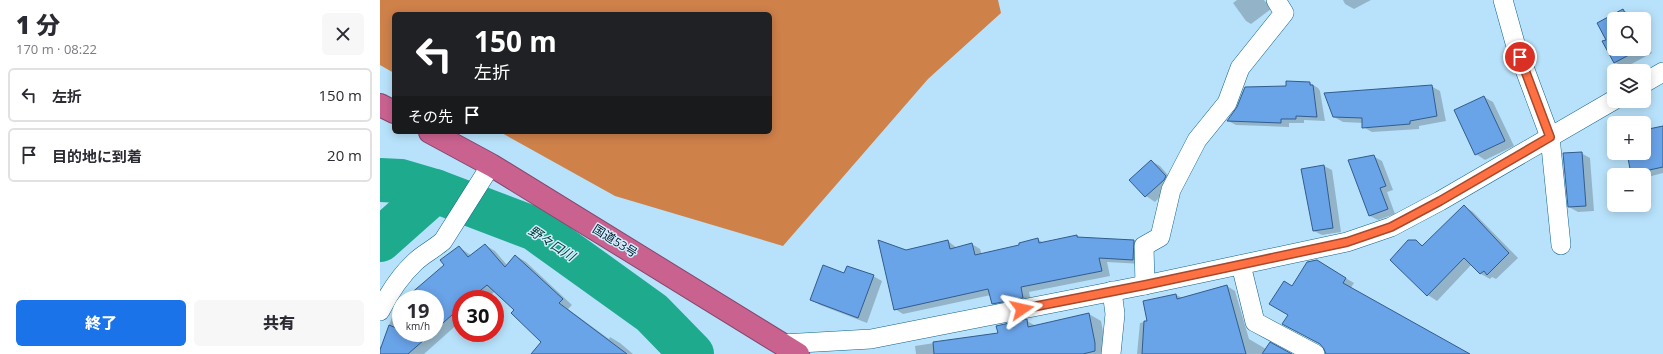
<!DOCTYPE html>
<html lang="ja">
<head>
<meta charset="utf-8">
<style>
  :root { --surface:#fff; --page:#f7f7f7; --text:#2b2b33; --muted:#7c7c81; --line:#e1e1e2; --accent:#1a73e8 }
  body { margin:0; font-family:"Open Sans","Noto Sans JP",sans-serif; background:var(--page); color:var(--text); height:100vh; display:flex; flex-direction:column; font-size:15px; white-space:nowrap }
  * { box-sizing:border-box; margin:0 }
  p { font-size:13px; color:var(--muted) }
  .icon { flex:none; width:22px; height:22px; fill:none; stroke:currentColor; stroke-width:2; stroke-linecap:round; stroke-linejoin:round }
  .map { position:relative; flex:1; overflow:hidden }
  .side { display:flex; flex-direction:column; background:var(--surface); width:380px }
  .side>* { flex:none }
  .top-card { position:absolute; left:12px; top:12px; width:380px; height:122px; border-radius:6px; box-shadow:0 2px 10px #0003; background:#202124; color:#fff; overflow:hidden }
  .fabs { position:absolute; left:1227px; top:12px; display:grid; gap:8px }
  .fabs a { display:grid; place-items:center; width:44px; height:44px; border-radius:6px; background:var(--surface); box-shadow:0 2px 10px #0003; font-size:20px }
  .speed { position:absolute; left:12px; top:290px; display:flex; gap:8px; font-size:20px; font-weight:700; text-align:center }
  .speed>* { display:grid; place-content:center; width:52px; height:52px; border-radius:50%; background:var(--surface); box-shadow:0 2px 10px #0003; line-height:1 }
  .speed small { font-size:10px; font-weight:400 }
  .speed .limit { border:6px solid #d22; background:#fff; color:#111 }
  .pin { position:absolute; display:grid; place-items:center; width:34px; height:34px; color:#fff; margin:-17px; border:2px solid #fff; border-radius:50%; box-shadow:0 1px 4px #0007 }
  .me { position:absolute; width:44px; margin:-22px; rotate:79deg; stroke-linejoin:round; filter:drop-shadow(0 0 3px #0008) }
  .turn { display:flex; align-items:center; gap:14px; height:84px; padding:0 16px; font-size:18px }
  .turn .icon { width:52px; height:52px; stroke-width:2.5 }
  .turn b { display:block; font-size:28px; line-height:34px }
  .then { display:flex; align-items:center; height:38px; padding:0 16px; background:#0003; gap:8px; font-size:15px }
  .round { display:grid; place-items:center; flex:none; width:42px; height:42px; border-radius:6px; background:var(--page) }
  .head { display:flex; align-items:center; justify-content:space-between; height:68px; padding:0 16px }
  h1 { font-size:24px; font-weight:800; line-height:30px }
  .action { display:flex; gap:8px; margin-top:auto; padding:8px 16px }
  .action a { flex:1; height:46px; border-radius:6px; background:var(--accent); color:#fff; font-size:16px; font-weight:800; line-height:46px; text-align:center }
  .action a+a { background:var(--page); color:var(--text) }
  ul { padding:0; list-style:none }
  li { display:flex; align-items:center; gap:12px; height:54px; margin:0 8px 6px; padding:0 8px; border:2px solid var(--line); border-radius:6px }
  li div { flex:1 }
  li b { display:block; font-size:15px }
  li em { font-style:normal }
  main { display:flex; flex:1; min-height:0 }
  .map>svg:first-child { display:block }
</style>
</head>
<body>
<main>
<section class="side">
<div class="head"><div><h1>1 分</h1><p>170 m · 08:22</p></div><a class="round"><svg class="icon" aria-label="close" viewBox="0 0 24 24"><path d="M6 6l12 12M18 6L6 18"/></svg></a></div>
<ul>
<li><svg class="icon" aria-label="left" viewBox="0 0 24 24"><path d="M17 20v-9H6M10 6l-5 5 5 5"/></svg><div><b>左折</b></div><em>150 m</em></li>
<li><svg class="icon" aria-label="arrive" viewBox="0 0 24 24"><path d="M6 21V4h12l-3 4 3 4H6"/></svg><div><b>目的地に到着</b></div><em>20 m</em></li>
</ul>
<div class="action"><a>終了</a><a>共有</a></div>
</section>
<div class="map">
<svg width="1283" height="354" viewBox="0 0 1283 354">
  <rect width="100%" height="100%" fill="#b8e2fb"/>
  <path fill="#cf814a" d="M 0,0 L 618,0 L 621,13 L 548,79 L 403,246 L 235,196 L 120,132 L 390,132 L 390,14 L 14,14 L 14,73 L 0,65 Z"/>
  <g fill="#0003">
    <path d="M 857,0 L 884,0 L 891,9 L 871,24 L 866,21 L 853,3 Z"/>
    <path d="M 963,0 L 991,0 L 974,9 L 965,4 Z"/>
    <path d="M 1243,10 L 1252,15 L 1254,19 L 1234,19 L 1234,49 L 1264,49 L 1264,38 L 1272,53 L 1244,68 L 1235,62 L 1227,40 L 1218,23 Z"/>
    <path d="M 907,82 L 930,83 L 938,88 L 940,91 L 945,121 L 924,120 L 924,123 L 909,123 L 909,127 L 856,125 L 848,121 L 907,87 Z"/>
    <path d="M 1051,86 L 1060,91 L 1066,121 L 1039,126 L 1039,129 L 992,132 L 983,127 L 983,123 L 963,122 L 954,117 Z"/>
    <path d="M 1104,97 L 1113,102 L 1134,146 L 1105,160 L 1096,154 Z"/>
    <path d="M 1283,127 L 1283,173 L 1264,178 L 1264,175 L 1256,175 L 1252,173 L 1248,153 L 1264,153 L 1264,131 Z"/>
    <path d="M 1201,153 L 1210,158 L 1214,211 L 1198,212 L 1189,207 Z"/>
    <path d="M 993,156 L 1002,161 L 1013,190 L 1007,192 L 1015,214 L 998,220 L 990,216 Z"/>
    <path d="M 771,161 L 780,166 L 794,182 L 775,202 L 766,196 L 751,180 Z"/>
    <path d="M 944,166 L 952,170 L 961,232 L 942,235 L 934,231 Z"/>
    <path d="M 1084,206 L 1093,212 L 1138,258 L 1116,279 L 1112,277 L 1110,279 L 1101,274 L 1092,264 L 1057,301 L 1048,295 L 1011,260 L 1036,241 L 1044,246 Z"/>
    <path d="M 697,236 L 701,238 L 754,241 L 763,246 L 762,264 L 727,262 L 730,276 L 649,292 L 651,303 L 621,308 L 612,303 L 611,295 L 523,314 L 515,309 L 526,251 L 568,241 L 577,248 L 592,244 L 600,249 L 602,255 L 640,246 L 657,239 L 664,243 Z"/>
    <path d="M 105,245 L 115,251 L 127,265 L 136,256 L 146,262 L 192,305 L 188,309 L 229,339 L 230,337 L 240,343 L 253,354 L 152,354 L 163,342 L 135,310 L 115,291 L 107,299 L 81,299 L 81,321 L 44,354 L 0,354 L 0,346 L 2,347 L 12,317 L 21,310 L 21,333 L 55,333 L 55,299 L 33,299 L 65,266 L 79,247 L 92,256 Z"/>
    <path d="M 937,261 L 974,283 L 970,289 L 1089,354 L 947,354 L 945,347 L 909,315 L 913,287 Z"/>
    <path d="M 465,274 L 493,276 L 502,281 L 487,323 L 440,305 L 431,300 Z"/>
    <path d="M 847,286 L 855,291 L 869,339 L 886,349 L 909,354 L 757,354 L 760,323 L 769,321 L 764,302 L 796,295 L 803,298 Z"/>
    <path d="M 709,314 L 721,321 L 727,354 L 536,354 L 535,346 L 619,333 L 647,321 L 656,326 Z"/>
  </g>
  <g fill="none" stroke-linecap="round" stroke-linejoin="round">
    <g stroke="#1eaa8c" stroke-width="44">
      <path d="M 0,180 L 21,181 L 55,191 L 155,229 L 272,313 L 312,354"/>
      <path d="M 0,240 L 55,191"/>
    </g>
  </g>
  <g fill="#69a3e8" stroke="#325c8d">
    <path d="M 1243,9 L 1248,19 L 1234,19 L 1234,49 L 1260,49 L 1234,63 L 1222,41 L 1226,40 L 1217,23 Z"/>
    <path d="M 906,81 L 930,82 L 930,85 L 933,85 L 937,117 L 916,116 L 916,119 L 901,119 L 901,123 L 847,121 L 857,107 L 865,87 L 906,86 Z"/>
    <path d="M 1052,85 L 1057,116 L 1030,121 L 1030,124 L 982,128 L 982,118 L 953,117 L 944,93 Z"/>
    <path d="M 1104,96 L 1125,141 L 1095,155 L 1074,110 Z"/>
    <path d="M 1283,126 L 1283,167 L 1251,174 L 1247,153 L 1264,153 L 1264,130 Z"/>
    <path d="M 1202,152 L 1206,206 L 1188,207 L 1183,153 Z"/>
    <path d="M 994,155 L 1006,186 L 1000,188 L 1008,209 L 989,216 L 968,160 Z"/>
    <path d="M 771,160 L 786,176 L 784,180 L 765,197 L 749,180 Z"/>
    <path d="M 944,165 L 953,228 L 933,231 L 921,169 Z"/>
    <path d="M 1084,205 L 1129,253 L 1107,275 L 1104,271 L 1100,274 L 1084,258 L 1047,296 L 1010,260 L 1028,240 L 1036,240 L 1042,246 Z"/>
    <path d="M 697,235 L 697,237 L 754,240 L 753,260 L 719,258 L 722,271 L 641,287 L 643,298 L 612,304 L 608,289 L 514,310 L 498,240 L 526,250 L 568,240 L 570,249 L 592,243 L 595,255 L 639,245 L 639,243 L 658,238 L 659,243 Z"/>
    <path d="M 105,244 L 125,267 L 135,255 L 183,299 L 179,303 L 247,354 L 151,354 L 161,342 L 131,313 L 134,310 L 107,285 L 90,299 L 81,299 L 81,307 L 55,330 L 55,299 L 32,299 L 29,295 L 64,265 L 60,260 L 79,246 L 88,257 Z"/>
    <path d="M 937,260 L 966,278 L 963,283 L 1090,354 L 946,354 L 944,349 L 940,344 L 902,324 L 908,315 L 889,304 L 904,281 L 912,286 L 927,262 Z"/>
    <path d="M 443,265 L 464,273 L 467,266 L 494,275 L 478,318 L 430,300 Z"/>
    <path d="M 847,285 L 866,354 L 762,354 L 764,321 L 767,321 L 763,301 L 796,294 L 797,299 Z"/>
    <path d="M 709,313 L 715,343 L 715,351 L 703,354 L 554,354 L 553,342 L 618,333 L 616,326 L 647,319 L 648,327 Z"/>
    <path d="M 9,325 L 21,330 L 21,333 L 29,333 L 45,339 L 28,354 L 0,354 L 0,350 Z"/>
    <path d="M 890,342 L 912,354 L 882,354 Z"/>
  </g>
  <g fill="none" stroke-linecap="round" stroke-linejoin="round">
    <defs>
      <g id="street">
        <path d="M 1123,0 L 1135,43 L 1170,137 L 1181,245"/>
        <path d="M 1264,83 L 1283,72"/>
        <path d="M 861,265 L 875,322 L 935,354"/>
        <path d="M 765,285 L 764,246 L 780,237 L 791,190 L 817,140 L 847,103 L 860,68 L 904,13 L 896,0"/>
        <path d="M 0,311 C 9,293 21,275 35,262 C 43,254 54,249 63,241 L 111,165"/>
        <path d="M 402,344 L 491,339 L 765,285 L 967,242 L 1011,227 L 1060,201 L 1234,100"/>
        <path d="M 731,354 L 735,314 L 732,291"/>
      </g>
      <g id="highway">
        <path d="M 0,105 L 14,112"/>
        <path d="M 50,132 L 111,165 L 418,354"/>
      </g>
    </defs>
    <use href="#street" stroke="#116489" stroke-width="20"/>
    <use href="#highway" stroke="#83486c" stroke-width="24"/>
    <use href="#street" stroke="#fff" stroke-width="19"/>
    <use href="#highway" stroke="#ca6290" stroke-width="22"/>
  </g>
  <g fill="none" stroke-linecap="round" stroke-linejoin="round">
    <defs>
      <path id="route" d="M 642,309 L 765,285 L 967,242 L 1011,227 L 1060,201 L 1170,137 L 1140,57"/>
    </defs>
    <use href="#route" stroke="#a6492c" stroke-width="10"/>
    <use href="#route" stroke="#ff7043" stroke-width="7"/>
  </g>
  <g text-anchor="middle" stroke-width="3" stroke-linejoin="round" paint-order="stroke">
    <g font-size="12" fill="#001928" stroke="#d1edfe">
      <text transform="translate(235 241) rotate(32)" y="4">国道53号</text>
    </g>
    <g font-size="13" font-style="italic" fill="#00392d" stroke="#d1edfe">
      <text transform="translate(172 243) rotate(33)" y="5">野々口川</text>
    </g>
  </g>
</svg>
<div class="fabs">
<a><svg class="icon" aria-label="search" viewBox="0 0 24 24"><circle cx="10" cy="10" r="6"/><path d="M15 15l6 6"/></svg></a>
<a><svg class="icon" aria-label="layers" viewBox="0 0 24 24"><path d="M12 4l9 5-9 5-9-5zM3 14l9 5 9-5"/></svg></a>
<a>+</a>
<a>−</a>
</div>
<div class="speed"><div>19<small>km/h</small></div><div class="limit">30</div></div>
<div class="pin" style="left:1140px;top:57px;background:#d93025"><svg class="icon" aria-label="arrive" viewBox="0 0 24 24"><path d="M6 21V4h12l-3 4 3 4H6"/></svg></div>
<svg class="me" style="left:642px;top:309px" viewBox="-20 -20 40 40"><path d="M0-17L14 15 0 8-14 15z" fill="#ff7043" stroke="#fff" stroke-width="4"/></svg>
<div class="top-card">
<div class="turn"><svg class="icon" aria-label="left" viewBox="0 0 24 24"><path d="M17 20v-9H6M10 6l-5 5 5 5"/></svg><div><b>150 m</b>左折</div></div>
<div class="then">その先<svg class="icon" aria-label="arrive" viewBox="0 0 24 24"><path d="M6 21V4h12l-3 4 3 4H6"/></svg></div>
</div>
</div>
</main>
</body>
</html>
